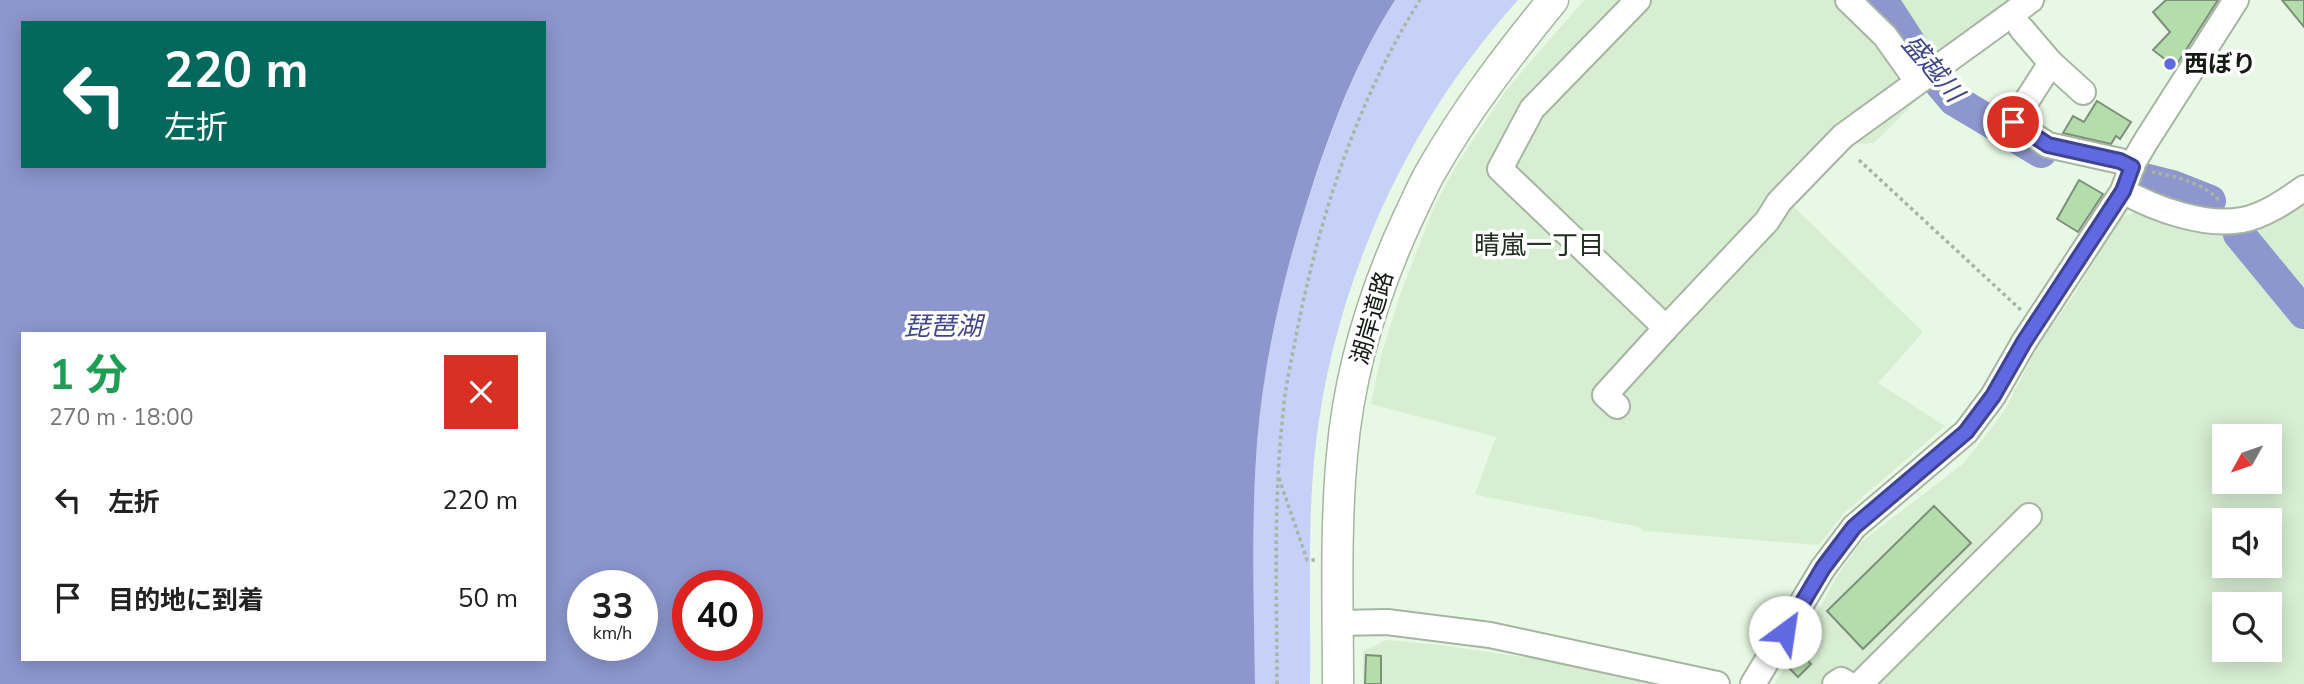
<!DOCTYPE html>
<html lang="ja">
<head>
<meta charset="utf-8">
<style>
  :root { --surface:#fff; --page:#f2f2f2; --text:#222; --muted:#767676 }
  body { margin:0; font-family:"Nunito Sans","Noto Sans JP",sans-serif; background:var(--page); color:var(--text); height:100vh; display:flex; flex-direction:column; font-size:26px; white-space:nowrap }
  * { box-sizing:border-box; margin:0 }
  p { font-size:23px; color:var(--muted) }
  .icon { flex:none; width:38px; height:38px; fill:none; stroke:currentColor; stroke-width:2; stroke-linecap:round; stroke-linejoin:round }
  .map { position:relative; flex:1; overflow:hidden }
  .drawer { position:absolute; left:21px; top:332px; width:525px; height:329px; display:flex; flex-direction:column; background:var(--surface); border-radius:0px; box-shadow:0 4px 18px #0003 }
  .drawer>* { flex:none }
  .top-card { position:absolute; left:21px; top:21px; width:525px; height:147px; border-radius:0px; box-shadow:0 4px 18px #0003; background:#00695c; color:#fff; overflow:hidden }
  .needle { width:46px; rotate:230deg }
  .fabs { position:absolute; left:2212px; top:424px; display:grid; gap:14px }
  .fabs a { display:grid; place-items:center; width:70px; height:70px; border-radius:0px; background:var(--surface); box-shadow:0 4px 18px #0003; font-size:35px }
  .speed { position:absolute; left:567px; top:570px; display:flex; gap:14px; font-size:35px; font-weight:700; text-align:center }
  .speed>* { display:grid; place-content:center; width:91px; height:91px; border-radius:50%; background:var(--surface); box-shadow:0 4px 18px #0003; line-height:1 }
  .speed small { font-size:18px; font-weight:400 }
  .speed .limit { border:10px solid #d22; background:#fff; color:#111 }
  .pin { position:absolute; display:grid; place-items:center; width:60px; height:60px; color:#fff; margin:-30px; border:4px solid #fff; border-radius:50%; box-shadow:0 2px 7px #0007 }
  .me { position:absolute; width:77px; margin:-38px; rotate:31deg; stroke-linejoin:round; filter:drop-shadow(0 0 5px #0008) }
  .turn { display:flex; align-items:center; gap:24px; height:147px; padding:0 28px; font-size:32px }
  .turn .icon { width:91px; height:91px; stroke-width:2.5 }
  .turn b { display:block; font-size:49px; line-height:60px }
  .round { display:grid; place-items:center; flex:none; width:74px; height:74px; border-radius:0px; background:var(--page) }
  .head { display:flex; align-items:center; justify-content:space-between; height:119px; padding:0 28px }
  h1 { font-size:42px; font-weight:700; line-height:52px; color:#1e9e55 }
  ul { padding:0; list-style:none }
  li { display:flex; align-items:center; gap:21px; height:98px; padding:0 28px }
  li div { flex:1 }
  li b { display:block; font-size:26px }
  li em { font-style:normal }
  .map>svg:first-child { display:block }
</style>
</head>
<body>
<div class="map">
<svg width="2304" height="684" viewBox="0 0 2304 684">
  <rect width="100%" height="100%" fill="#e7f9e4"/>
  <g fill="#d7eed3" fill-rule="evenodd">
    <path d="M 1584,0 L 2048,0 L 1980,55 L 1970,55 L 1931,86 L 1874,143 L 1848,144 L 1791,204 L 1923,332 L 1878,383 L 1945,426 L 1844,513 L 1819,545 L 1644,531 L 1639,527 L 1482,496 L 1475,494 L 1496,437 L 1371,404 L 1381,356 L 1400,295 L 1434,207 L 1456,166 L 1507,89 Z"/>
    <path d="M 2304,200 L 2304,684 L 1774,684 L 1798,649 L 1836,578 L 1860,543 L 1964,463 L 2003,413 L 2040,342 L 2074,295 L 2115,225 L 2124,216 L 2138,212 L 2167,223 ZM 2224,436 L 2270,436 L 2270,481 L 2224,481 ZM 2224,520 L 2270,520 L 2270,565 L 2224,565 ZM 2224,604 L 2270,604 L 2270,649 L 2224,649 Z"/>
    <path d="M 1386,640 L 1439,645 L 1530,658 L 1657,684 L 1363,684 L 1363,651 Z"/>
  </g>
  <path fill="#c7d0f6" d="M 1395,0 L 1518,0 C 1406,124 1333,285 1315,451 C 1307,528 1311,607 1310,684 L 1255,684 C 1254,604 1251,524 1257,444 C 1264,354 1286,265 1315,179 C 1336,116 1359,57 1395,0 Z"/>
  <path fill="#8d97ce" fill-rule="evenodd" d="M 0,0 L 1395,0 C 1358,58 1334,120 1313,184 C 1285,269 1264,356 1257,444 C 1251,524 1254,604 1255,684 L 0,684 ZM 23,23 L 544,23 L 544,166 L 23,166 ZM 23,334 L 544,334 L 544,660 L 23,660 ZM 583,586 L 642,586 L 642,646 L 583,646 ZM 688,586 L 747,586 L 747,646 L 688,646 Z"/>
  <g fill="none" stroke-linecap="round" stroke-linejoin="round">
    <g stroke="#8d97ce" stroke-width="32">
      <path d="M 1882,0 L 1922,62 L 1954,100 L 2041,152"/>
      <path d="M 2140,178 L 2172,186 L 2210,201"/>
      <path d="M 2239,234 L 2304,313"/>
    </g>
  </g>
  <g fill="#b3ddab" stroke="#7e8e7b" stroke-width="2">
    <path d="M 2166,0 L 2218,0 L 2175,67 L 2153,50 L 2170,32 L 2153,12 Z"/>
    <path d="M 2282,0 L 2304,0 L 2304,27 Z"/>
    <path d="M 2097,101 L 2131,122 L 2120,139 L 2116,136 L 2111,144 L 2063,133 L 2073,116 L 2084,122 Z"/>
    <path d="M 2079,180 L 2103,194 L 2078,232 L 2057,219 Z"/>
    <path d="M 1934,506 L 1971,543 L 1863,649 L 1827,611 Z"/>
    <path d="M 1801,654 L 1811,664 L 1798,677 L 1788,667 Z"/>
    <path d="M 1366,655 L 1381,656 L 1381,684 L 1365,684 Z"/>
  </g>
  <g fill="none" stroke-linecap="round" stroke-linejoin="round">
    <defs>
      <g id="minor">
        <path d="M 1638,0 L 1532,109 L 1500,169 L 1666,328 L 1767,221 L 1779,202 L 1843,136 L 2031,0"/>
        <path d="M 1848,0 L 1885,36 L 1917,81"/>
        <path d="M 2021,28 L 2051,63 L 2013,122 L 2048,145 L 2120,161 L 2132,167"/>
        <path d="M 2051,63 L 2083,92"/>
        <path d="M 2123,191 C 2155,209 2205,227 2242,220 C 2264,216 2286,201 2304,188"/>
        <path d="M 1617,406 L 1605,395 L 1666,328"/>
        <path d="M 1338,623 L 1387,622 L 1490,635 L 1717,684"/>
        <path d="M 1753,684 L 1823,568 L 1854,527 L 1966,432 L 1993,396 L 2024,342 L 2123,191 L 2133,163 L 2146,141 L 2236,0"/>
        <path d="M 1835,684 L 1841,680 L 1848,684"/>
        <path d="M 1860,684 L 2029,516"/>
      </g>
      <path id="major" d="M 1338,684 C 1338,608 1335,531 1342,455 C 1349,373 1374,291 1409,216 C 1416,202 1422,187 1430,173 C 1465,111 1508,55 1553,0"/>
    </defs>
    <use href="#minor" stroke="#a5b5a2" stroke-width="28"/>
    <use href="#major" stroke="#a5b5a2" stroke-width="33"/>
    <g stroke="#a7b5a5" stroke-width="3.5" stroke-dasharray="3.5 3.5" stroke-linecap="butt">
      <path d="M 1859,160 L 2022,311"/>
      <path d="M 2152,172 C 2174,176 2206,183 2220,202"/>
      <path d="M 1279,478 L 1307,560 L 1315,560"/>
      <path d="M 1277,684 C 1277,594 1273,503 1283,414 C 1285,386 1292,358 1297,331 C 1320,215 1357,100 1420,0"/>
    </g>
    <use href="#minor" stroke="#fff" stroke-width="24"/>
    <use href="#major" stroke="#fff" stroke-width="30"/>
  </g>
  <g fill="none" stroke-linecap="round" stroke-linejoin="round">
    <defs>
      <path id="route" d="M 1785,632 L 1823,568 L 1854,527 L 1966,432 L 1993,396 L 2024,342 L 2123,191 L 2132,167 L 2120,161 L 2048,145 L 2013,122"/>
    </defs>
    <use href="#route" stroke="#3e4492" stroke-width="18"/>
    <use href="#route" stroke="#6069e1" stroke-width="12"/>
  </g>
  <circle fill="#6069e1" stroke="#fff" stroke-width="2.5" cx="2170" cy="64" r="7"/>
  <g text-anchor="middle" stroke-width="7" stroke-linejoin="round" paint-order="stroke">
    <g font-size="24" font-weight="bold" fill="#151b14" stroke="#fff" text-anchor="start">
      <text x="2184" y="72">西ぼり</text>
    </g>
    <g font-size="24" fill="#151b14" stroke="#fff">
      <text transform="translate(1372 318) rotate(-74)" y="8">湖岸道路</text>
    </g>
    <g font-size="26" font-style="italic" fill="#40478b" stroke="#fff">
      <text transform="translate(1933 68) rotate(50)" y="9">盛越川</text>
      <text x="943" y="335">琵琶湖</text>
    </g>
    <g font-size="26" fill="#222f20" stroke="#fff">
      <text x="1539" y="254">晴嵐一丁目</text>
    </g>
  </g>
</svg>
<div class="fabs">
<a><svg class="needle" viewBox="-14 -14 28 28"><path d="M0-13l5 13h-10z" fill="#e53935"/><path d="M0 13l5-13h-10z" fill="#767676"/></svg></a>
<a><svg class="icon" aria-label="sound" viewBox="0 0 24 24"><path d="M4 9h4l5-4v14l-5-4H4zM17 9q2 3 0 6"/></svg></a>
<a><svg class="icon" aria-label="search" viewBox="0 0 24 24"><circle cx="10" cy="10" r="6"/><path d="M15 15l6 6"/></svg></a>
</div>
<div class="speed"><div>33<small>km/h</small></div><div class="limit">40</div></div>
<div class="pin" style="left:2013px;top:122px;background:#d93025"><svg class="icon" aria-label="arrive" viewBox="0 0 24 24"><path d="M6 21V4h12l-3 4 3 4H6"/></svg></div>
<svg class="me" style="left:1785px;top:632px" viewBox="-20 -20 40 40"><circle r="19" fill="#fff"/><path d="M0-13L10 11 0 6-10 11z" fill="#6069e1"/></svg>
<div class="top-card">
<div class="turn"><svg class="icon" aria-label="left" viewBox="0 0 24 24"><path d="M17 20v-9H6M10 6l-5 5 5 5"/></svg><div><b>220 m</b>左折</div></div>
</div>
<section class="drawer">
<div class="head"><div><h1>1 分</h1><p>270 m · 18:00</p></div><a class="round" style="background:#d93025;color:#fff"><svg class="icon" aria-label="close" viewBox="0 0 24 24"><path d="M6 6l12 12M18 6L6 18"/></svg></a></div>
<ul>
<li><svg class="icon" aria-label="left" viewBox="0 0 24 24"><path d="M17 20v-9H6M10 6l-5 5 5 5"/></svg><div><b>左折</b></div><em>220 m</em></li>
<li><svg class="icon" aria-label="arrive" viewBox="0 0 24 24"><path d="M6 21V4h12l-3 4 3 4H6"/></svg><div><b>目的地に到着</b></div><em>50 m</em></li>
</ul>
</section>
</div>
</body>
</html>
